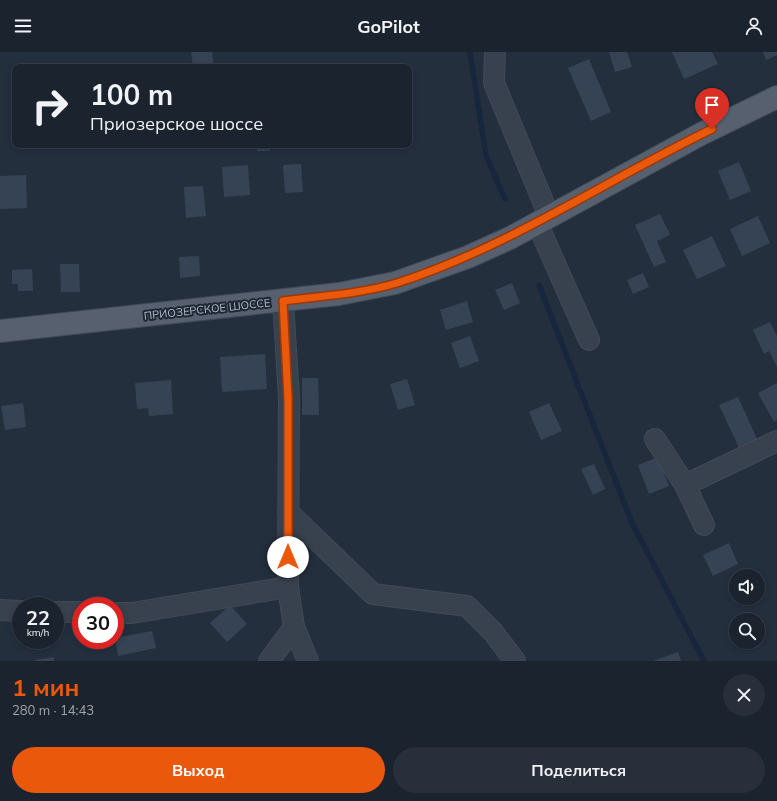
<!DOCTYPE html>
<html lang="ru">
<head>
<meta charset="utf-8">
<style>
  :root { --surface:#1b232e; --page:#282f3a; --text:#f1f3f6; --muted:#a0a4aa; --line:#39404a; --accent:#ea580c }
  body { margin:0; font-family:Mulish,sans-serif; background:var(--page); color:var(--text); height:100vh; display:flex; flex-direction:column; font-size:15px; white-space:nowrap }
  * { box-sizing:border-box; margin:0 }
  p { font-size:13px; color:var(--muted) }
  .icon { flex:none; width:22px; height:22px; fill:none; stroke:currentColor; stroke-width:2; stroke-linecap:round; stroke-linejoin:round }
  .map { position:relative; height:609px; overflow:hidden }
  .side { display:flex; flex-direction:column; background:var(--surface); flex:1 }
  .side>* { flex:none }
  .banner { position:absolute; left:12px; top:12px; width:400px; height:84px; border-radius:8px; box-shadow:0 2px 6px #0003,0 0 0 1px var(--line); background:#1b232e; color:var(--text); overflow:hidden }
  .fabs { position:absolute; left:729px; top:517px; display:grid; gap:8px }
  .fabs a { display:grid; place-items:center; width:36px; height:36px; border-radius:50%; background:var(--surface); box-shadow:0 2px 6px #0003,0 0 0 1px var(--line); font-size:20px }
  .speed { position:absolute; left:12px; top:545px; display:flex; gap:8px; font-size:20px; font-weight:700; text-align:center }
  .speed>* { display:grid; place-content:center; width:52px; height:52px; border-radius:50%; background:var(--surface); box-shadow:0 2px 6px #0003,0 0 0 1px var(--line); line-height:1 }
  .speed small { font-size:10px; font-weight:400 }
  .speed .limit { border:6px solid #d22; background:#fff; color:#111 }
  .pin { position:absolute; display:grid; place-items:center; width:34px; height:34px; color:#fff; margin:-41px -17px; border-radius:50% 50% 50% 0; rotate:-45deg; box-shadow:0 0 4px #0007 }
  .pin .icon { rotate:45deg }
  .me { position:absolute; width:44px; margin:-22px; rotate:0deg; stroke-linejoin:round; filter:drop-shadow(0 0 3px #0008) }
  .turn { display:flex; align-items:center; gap:14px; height:84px; padding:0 12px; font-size:18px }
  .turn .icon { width:52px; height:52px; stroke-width:2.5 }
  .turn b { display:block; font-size:28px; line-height:34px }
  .round { display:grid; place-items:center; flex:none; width:42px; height:42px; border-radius:21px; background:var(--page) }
  .head { display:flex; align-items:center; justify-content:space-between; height:68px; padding:0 12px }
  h1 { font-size:24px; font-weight:700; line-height:30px; color:var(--accent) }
  .action { display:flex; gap:8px; margin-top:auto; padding:8px 12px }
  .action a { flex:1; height:46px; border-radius:24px; background:var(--accent); color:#fff; font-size:16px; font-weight:700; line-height:46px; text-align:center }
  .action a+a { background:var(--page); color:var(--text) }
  header { display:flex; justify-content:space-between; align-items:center; height:52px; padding:0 12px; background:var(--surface); font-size:18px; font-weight:700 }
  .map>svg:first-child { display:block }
</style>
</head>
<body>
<header><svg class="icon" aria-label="menu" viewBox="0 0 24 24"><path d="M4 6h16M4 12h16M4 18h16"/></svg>GoPilot<svg class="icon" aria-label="person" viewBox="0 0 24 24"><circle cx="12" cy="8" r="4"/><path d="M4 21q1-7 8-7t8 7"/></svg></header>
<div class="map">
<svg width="777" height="609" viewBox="0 0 777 609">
  <rect width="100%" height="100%" fill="#242f3e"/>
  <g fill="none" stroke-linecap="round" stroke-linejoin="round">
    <g stroke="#17263c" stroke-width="5.5">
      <path d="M 470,0 L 486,104 L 505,147"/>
      <path d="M 539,233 L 632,471 L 704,609"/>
    </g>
  </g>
  <g fill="#364354">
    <path d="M 191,0 L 212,0 L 214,14 L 193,15 Z"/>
    <path d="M 609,0 L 627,0 L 632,15 L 615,20 Z"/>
    <path d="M 672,0 L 712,0 L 718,12 L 684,27 Z"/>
    <path d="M 763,0 L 777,0 L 777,3 L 766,8 Z"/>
    <path d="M 589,7 L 611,60 L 591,69 L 568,16 Z"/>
    <path d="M 270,11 L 270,15 L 250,15 L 250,12 Z"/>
    <path d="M 302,12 L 303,15 L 282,15 L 282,13 Z"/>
    <rect x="257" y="93" width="13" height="6"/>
    <path d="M 739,110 L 751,139 L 730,148 L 718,119 Z"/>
    <path d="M 301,112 L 303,140 L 285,141 L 283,113 Z"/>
    <path d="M 248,113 L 250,143 L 224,145 L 222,115 Z"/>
    <path d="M 26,123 L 27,156 L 0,157 L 0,124 Z"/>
    <path d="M 203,134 L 206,164 L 186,166 L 184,135 Z"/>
    <path d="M 660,162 L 670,183 L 657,189 L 666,210 L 654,215 L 635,173 Z"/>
    <path d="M 758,164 L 770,191 L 742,204 L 730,177 Z"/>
    <path d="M 712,184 L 726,214 L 697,227 L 683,198 Z"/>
    <path d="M 199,204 L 200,224 L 180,226 L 179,205 Z"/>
    <path d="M 60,212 L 79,212 L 80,240 L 61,240 Z"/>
    <path d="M 32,217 L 33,239 L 18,239 L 18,232 L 12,232 L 12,218 Z"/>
    <path d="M 643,221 L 649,235 L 633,242 L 627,228 Z"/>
    <path d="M 512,231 L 520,251 L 504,258 L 495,238 Z"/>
    <path d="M 467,249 L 473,270 L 446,278 L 440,258 Z"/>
    <path d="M 770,270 L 777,284 L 777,315 L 769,299 L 764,302 L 753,278 Z"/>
    <path d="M 470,284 L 479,309 L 460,316 L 451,291 Z"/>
    <path d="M 265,302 L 267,337 L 222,340 L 220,305 Z"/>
    <path d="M 302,326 L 318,326 L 319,363 L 302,363 Z"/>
    <path d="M 407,327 L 415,353 L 398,358 L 390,332 Z"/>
    <path d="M 171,328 L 173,362 L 149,364 L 148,356 L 137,357 L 135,331 Z"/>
    <path d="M 777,331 L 777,368 L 774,370 L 758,341 Z"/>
    <path d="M 738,345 L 758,389 L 740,398 L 719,353 Z"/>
    <path d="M 23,351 L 26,375 L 5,378 L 1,354 Z"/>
    <path d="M 549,351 L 562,379 L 541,388 L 529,360 Z"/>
    <path d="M 658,405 L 669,434 L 649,442 L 638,413 Z"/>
    <path d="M 594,412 L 605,437 L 593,443 L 581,417 Z"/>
    <path d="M 729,491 L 738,512 L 713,524 L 703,503 Z"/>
    <path d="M 230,553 L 247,572 L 227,590 L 210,571 Z"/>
    <path d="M 152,579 L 156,596 L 118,604 L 115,586 Z"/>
    <path d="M 678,600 L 681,609 L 653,609 Z"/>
    <path d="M 54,605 L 54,609 L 35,609 L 35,608 Z"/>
  </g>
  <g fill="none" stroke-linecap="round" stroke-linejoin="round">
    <defs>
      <g id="minor">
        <path d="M 495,0 L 494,31 L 549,164"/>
        <path d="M 537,171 L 589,288"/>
        <path d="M 655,387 L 685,433 L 704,473"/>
        <path d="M 685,433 L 777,389"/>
        <path d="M 288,460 L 373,542 L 467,554 L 493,580 L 515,609"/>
        <path d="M 0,558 L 21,559"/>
        <path d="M 55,560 L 81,560"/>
        <path d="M 115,561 L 132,561 L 288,535"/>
        <path d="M 294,575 L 308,609"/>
        <path d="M 269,609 L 294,575 L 288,535 L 289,346 L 283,249"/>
      </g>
      <path id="major" d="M 0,279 L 339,242 L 395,231 L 468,205 L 510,186 L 701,82 L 777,45"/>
    </defs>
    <use href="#minor" stroke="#414a57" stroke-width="22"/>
    <use href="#major" stroke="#414a57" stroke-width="24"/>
    <use href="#minor" stroke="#38414e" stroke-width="20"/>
    <use href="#major" stroke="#56606e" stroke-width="22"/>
  </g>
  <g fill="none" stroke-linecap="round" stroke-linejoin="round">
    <defs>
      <path id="route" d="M 288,505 L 288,346 L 283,249 C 320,244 360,242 397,231 C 509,195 606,128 712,77"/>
    </defs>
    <use href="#route" stroke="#983908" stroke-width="10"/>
    <use href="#route" stroke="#ea580c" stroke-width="7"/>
  </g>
  <g text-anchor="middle" stroke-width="4" stroke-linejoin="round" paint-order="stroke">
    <g font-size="11" fill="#b4bcc9" stroke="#1d2633">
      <text transform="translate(207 257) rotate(-6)" y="4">ПРИОЗЕРСКОЕ ШОССЕ</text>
    </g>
  </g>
</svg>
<div class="fabs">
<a><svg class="icon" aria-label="sound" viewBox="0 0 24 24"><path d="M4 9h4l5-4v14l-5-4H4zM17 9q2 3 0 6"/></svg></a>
<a><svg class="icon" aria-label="search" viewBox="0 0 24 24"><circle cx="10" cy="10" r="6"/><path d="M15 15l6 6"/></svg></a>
</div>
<div class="speed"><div>22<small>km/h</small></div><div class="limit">30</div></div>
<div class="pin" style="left:712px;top:77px;background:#d93025"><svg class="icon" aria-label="arrive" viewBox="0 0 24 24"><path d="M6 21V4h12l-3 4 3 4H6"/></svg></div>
<svg class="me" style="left:288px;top:505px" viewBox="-20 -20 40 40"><circle r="19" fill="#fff"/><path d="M0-13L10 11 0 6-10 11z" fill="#ea580c"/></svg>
<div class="banner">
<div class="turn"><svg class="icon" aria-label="right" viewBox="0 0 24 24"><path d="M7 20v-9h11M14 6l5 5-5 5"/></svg><div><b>100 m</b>Приозерское шоссе</div></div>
</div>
</div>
<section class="side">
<div class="head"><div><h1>1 мин</h1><p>280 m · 14:43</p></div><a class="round"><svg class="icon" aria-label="close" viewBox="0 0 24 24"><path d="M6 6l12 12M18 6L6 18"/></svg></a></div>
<div class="action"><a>Выход</a><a>Поделиться</a></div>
</section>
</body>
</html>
